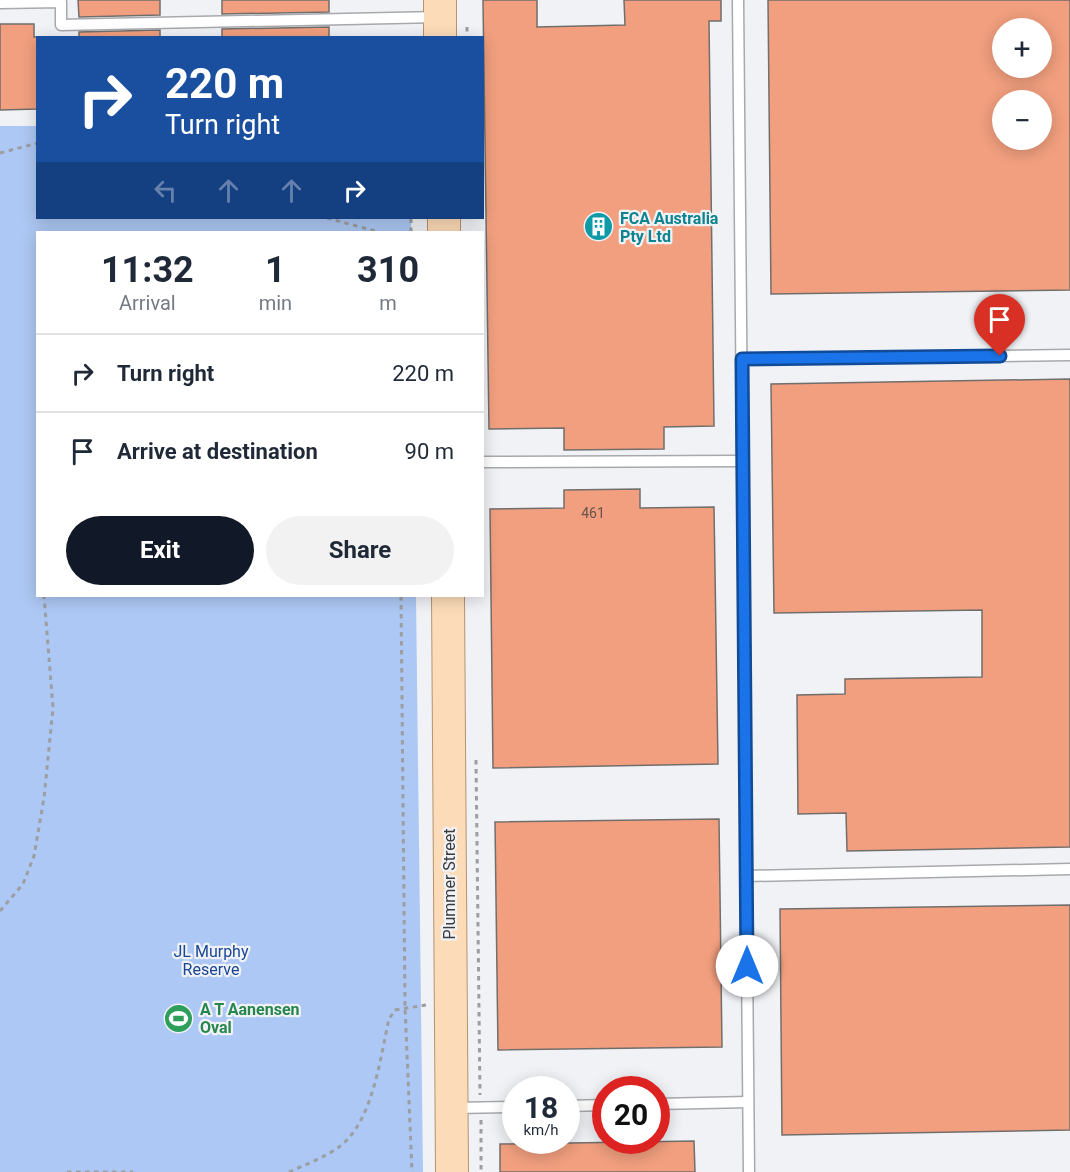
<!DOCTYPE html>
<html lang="en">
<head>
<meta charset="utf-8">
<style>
  :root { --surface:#fff; --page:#f2f2f3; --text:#1f2937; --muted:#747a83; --line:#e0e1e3; --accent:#111827 }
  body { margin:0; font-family:Roboto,sans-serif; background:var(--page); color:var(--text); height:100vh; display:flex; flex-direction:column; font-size:22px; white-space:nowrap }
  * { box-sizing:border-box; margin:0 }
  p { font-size:20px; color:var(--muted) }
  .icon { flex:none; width:33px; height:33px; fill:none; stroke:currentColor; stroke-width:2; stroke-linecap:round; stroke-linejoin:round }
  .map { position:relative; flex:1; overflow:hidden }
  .drawer { position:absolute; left:36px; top:231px; width:448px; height:366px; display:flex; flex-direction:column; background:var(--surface); border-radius:0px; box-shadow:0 3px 15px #0003 }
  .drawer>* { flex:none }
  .top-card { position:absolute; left:36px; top:36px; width:448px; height:183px; border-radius:0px; box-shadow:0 3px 15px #0003; background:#1a4fa0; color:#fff; overflow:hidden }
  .buttons { position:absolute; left:992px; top:18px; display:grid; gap:12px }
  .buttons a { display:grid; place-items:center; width:60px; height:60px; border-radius:50%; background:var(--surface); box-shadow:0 3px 15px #0003; font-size:30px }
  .speed { position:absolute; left:502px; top:1076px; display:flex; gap:12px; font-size:30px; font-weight:700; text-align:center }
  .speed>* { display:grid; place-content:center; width:78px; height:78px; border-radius:50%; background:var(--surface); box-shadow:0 3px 15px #0003; line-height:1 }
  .speed small { font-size:15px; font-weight:400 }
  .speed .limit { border:9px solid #d22; background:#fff; color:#111 }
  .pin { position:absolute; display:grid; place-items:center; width:51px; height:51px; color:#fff; margin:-62px -26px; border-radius:50% 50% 50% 0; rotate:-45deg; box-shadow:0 0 6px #0007 }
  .pin .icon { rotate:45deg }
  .me { position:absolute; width:66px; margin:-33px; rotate:0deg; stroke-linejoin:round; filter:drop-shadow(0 0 4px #0008) }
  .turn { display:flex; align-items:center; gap:21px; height:126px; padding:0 30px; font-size:27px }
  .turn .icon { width:78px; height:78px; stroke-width:2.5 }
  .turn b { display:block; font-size:42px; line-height:51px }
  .lanes { display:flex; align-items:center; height:57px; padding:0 30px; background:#0003; justify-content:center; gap:30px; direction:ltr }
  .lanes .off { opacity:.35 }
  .eta { display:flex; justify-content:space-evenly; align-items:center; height:102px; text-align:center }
  .eta b { font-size:36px; font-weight:700; line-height:42px }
  .action { display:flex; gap:12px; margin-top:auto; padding:12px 30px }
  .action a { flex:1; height:69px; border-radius:36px; background:var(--accent); color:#fff; font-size:24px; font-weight:700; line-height:69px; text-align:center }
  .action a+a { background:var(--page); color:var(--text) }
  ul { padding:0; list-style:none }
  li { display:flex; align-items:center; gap:18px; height:78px; padding:0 30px; border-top:2px solid var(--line) }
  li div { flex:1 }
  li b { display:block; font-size:22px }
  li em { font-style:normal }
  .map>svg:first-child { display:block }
</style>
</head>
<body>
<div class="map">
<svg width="1070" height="1172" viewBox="0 0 1070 1172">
  <rect width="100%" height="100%" fill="#f0f2f6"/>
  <path fill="#adc8f4" d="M 0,126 L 37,126 L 38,218 L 411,218 L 411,232 L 38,232 L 38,596 L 416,596 L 423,1172 L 0,1172 Z"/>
  <g fill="#f19f7e" stroke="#726e6c" stroke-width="1.5" fill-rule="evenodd">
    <path d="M 78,0 L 160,0 L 160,15 L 79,17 Z"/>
    <path d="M 222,0 L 329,0 L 329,12 L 222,14 Z"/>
    <path d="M 483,0 L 537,0 L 537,27 L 625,25 L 624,0 L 721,0 L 721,21 L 709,21 L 714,426 L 664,427 L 664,449 L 564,450 L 564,428 L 489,429 Z"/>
    <path d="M 768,0 L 1070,0 L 1070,290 L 771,294 ZM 1002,28 L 1041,28 L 1041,68 L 1002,68 ZM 1002,100 L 1041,100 L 1041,140 L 1002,140 Z"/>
    <path d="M 0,24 L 34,24 L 34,37 L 38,37 L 38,109 L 0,110 Z"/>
    <path d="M 329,27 L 329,38 L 222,38 L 222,29 Z"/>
    <path d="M 160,30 L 160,38 L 79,38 L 79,32 Z"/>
    <path d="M 1070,379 L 1070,847 L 847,851 L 846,813 L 798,814 L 797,695 L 845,694 L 845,679 L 982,677 L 982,610 L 774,613 L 771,384 Z"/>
    <path d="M 640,489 L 640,508 L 714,507 L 718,764 L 493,768 L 490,509 L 564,508 L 564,490 Z"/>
    <path d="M 719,819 L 722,1047 L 498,1050 L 495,822 Z"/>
    <path d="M 1070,905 L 1070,1130 L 782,1135 L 780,909 Z"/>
    <path d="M 694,1141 L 695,1172 L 500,1172 L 500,1144 Z"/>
  </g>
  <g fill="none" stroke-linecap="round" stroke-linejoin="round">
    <defs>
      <g id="service">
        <path d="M 738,0 L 749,1172"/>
        <path d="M 0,3 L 61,2 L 61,25 L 439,17"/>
        <path d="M 742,359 L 1070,355"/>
        <path d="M 483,462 L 742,461"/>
        <path d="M 746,876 L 1070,869"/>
        <path d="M 657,1104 L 748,1102"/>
        <path d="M 567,1106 L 606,1105"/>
        <path d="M 454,1108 L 516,1107"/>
      </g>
      <g id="primary">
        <path d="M 440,0 L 440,38"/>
        <path d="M 444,218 L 444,232"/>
        <path d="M 448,596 L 452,1172"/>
      </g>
    </defs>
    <use href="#service" stroke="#a7a9ad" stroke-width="13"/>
    <use href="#primary" stroke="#b7936e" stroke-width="34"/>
    <g stroke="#9c9ea1" stroke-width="3" stroke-dasharray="4.5 4.5" stroke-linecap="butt">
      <path d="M 467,27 L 467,38"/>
      <path d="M 0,153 L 38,143"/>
      <path d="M 327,218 L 379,232"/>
      <path d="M 411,232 L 411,218"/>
      <path d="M 401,596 L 405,1006 L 412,1172"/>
      <path d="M 476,760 L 480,1095"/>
      <path d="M 0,911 L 23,884 L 34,856 L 44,798 L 53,708 L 44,596"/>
      <path d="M 481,1120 L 481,1172"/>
      <path d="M 67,1172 L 133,1172"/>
      <path d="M 289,1172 C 305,1165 325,1157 339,1147 C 373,1122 380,1058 389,1019 L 395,1010 L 426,1005"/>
    </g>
    <use href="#service" stroke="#fff" stroke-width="10"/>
    <use href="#primary" stroke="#fcdbb8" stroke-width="32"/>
  </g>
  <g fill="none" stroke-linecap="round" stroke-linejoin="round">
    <defs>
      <path id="route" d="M 747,966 L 742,359 L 1000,356"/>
    </defs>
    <use href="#route" stroke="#114b97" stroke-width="15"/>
    <use href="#route" stroke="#1a73e8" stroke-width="10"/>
  </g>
  <defs>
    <symbol id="building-disc" viewBox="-11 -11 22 22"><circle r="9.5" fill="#0f9aa8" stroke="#f0f2f6"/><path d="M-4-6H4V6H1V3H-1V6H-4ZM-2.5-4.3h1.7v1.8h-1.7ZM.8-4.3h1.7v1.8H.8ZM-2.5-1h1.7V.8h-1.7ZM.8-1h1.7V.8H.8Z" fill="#fff"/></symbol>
    <symbol id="stadium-disc" viewBox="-11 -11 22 22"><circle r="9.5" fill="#2e9e5b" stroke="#f0f2f6"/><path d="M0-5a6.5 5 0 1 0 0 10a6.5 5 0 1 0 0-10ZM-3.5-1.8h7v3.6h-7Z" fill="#fff"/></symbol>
  </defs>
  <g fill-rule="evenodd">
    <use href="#building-disc" x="582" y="210" width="33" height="33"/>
    <use href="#stadium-disc" x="162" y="1002" width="33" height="33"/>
  </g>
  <g text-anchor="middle" stroke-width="4.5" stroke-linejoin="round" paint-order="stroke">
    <g font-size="14" fill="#68544d">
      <text x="593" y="518">461</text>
    </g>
    <g font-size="16" font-weight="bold" fill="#0d838f" stroke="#f0f2f6" text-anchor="start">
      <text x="620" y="224">FCA Australia<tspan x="620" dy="18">Pty Ltd</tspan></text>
    </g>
    <g font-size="16" fill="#3a3b3d" stroke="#f0f2f6">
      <text transform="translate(449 884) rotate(-90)" y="6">Plummer Street</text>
    </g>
    <g font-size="16" fill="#194695" stroke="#f0f2f6">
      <text x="211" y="957">JL Murphy<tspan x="211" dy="18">Reserve</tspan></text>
    </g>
    <g font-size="16" font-weight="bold" fill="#27864d" stroke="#f0f2f6" text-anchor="start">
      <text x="200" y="1015">A T Aanensen<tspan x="200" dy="18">Oval</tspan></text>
    </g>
  </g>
</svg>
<div class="buttons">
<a>+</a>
<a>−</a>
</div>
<div class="speed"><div>18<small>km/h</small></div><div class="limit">20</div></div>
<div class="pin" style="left:1000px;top:356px;background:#d93025"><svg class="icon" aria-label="arrive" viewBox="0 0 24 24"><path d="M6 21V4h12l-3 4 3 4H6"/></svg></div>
<svg class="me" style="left:747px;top:966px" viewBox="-20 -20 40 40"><circle r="19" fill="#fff"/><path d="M0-13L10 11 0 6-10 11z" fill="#1a73e8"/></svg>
<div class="top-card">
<div class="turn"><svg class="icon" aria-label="right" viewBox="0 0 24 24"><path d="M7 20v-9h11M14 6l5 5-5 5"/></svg><div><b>220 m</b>Turn right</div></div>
<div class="lanes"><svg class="icon off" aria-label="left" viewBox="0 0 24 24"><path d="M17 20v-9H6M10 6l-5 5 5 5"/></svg><svg class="icon off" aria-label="ahead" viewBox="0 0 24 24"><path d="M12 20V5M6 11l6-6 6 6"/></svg><svg class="icon off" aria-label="ahead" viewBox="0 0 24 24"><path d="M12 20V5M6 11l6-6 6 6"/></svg><svg class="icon" aria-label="right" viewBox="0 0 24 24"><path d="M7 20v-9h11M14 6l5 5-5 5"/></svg></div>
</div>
<section class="drawer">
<div class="eta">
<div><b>11:32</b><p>Arrival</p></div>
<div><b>1</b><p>min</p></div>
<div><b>310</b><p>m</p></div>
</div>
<ul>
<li><svg class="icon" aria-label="right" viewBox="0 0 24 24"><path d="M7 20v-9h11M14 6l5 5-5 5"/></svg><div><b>Turn right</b></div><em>220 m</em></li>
<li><svg class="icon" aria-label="arrive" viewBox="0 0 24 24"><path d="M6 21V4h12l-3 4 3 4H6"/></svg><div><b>Arrive at destination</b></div><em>90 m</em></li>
</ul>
<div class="action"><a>Exit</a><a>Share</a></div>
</section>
</div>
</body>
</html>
